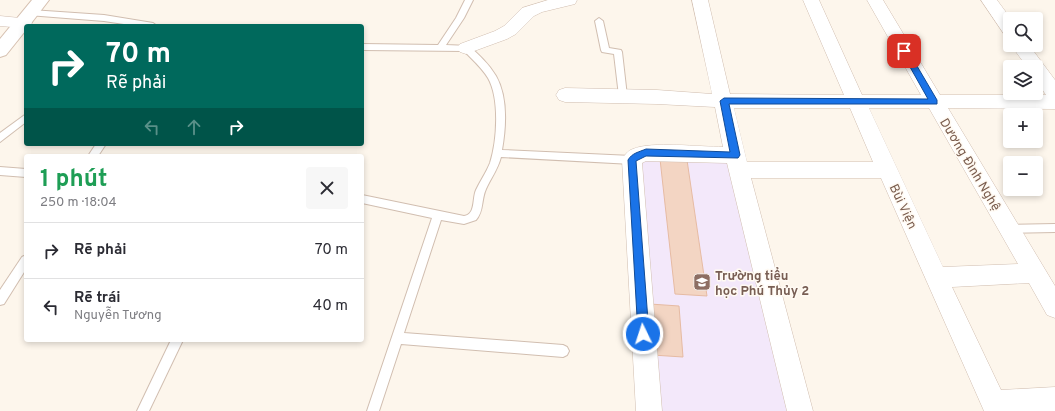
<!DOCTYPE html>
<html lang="vi">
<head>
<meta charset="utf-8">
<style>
  :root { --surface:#fff; --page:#f7f7f7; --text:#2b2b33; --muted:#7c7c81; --line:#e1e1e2 }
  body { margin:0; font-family:Overpass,sans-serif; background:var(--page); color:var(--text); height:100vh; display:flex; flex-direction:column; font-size:15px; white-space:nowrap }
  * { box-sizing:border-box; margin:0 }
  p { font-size:13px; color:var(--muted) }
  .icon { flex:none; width:22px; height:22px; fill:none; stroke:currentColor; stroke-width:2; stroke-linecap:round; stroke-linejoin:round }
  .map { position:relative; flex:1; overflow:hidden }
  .side { position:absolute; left:24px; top:154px; width:340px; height:188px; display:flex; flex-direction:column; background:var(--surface); border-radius:4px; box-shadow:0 2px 6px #0003 }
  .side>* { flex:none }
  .guide { position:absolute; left:24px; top:24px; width:340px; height:122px; border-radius:4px; box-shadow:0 2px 6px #0003; background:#00695c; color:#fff; overflow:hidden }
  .tools { position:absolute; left:1003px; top:12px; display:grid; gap:8px }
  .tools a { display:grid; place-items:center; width:40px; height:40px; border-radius:4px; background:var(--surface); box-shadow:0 2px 6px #0003; font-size:20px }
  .pin { position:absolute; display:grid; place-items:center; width:34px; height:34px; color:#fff; margin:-17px; border-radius:8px; box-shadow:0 2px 6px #0006 }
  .me { position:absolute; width:44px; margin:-22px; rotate:356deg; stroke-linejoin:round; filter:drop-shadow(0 0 3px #0008) }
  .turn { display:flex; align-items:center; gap:14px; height:84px; padding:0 16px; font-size:18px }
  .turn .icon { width:52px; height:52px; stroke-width:2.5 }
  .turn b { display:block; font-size:28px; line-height:34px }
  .lanes { display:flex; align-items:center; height:38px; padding:0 16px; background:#0003; justify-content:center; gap:20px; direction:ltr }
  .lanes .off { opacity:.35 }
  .round { display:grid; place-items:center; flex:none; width:42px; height:42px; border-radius:4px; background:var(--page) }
  .summary { display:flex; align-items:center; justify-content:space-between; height:68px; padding:0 16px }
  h1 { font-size:24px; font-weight:700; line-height:30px; color:#1e9e55 }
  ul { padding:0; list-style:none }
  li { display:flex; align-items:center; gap:12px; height:56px; padding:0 16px; border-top:1px solid var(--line) }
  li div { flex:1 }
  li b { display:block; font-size:15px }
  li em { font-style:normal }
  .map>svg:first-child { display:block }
</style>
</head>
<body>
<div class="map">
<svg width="1055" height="411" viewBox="0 0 1055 411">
  <rect width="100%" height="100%" fill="#fdf6ec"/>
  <path fill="#f3e8fa" d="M 637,152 L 728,154 L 787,411 L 654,411 Z"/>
  <g fill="#f3d5c3" stroke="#e6bba3">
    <path d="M 660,159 L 687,160 L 707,296 L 675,294 Z"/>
    <path d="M 650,304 L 679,306 L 683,357 L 652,355 Z"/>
  </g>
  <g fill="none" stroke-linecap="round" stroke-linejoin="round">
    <defs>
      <g id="lane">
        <path d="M 465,0 L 473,0 L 464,18 L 446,45 L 469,46 C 479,55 489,64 496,76 C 508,97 506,127 502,150 L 632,156 L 635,157 L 637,160 L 635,163 L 632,164 L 501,157 C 498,169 491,178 486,189 C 481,200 484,211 476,220 L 464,224 L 441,220 L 404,333 L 563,345 L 567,347 L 569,351 L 567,355 L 563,357 L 401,344 L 379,411 L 367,411 L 432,218 L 362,203 L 362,195 L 464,216 C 476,214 472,199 476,190 C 480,181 486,173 490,163 C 497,141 500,99 488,78 C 482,68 472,59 464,51 L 362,50 L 362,44 L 438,45 L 456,18 Z"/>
        <path d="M 31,10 L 104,15 L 153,23 L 157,26 L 137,26 L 104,21 L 28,15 L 27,13 Z"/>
        <path d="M 599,18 L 603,21 L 609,48 L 621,50 L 622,52 L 627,96 L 626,98 L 620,98 L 619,96 L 614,54 L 602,52 L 601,50 L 595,21 Z"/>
        <path d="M 26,114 L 26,122 L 0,142 L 0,133 Z"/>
        <path d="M 96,144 L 106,144 L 98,156 L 88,156 Z"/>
        <path d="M 0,167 L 26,169 L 26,177 L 0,175 Z"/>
        <path d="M 1055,224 L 1055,232 L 1009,233 L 1005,232 L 1004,229 L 1005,226 L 1009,225 Z"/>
        <path d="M 26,255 L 26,269 L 4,304 L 0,305 L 0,290 L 22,257 Z"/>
        <path d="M 171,340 L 183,340 L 149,411 L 137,411 Z"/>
      </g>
      <g id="street">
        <path d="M 548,0 L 577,0 L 575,4 L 542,12 L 534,16 L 516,34 L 507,39 L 466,54 L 460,52 L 457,48 L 460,44 L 495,31 L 504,26 L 522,8 Z"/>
        <path d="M 692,0 L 708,0 L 730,94 L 844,95 L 803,0 L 819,0 L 862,95 L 921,95 L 867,0 L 883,0 L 940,95 L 1046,95 L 1036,80 L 1036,67 L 1027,67 L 1011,45 L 1029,45 L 1055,80 L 1055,109 L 948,108 L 1055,286 L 1055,318 L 1047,315 L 1029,283 L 952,287 L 1001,390 L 1055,387 L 1055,411 L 984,411 L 881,178 L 751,178 L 813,411 L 787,411 L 727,163 L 646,161 L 642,163 L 662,411 L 636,411 L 622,160 C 625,155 627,151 633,149 C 651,141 701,147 723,147 L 715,107 L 657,104 L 565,102 L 559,100 L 556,95 L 559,90 L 565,88 L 657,90 L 712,94 ZM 734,108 L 850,108 L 873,162 L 747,162 ZM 869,108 L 929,108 L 1018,264 L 943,267 Z"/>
        <path d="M 981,0 L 997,0 L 1011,19 L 1010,36 L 1004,34 Z"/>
        <path d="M 0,16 L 30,19 L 32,23 L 30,26 L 26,26 L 24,28 L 0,26 Z"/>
      </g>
      <path id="secondary" d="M 32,0 L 49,0 L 29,26 L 26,26 L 26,30 L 6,55 L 0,57 L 0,39 Z"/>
    </defs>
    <use href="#lane" stroke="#d1beb0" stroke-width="2"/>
    <use href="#street" stroke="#d1beb0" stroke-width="1"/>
    <use href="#secondary" stroke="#d6c0b0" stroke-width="2"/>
    <use href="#lane" fill="#fff" fill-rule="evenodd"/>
    <use href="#street" fill="#fff" fill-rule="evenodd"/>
    <use href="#secondary" fill="#fff" fill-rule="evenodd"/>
  </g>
  <path fill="#1a73e8" stroke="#114b97" d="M 904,48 L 907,49 L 937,100 L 937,104 L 729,104 L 740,155 L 738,158 L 646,156 L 636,161 L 649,334 L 647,338 L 643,339 L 640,338 L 638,334 L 628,160 C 632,153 639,152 646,149 L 730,152 L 720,101 L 724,98 L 928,99 L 901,51 Z"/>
  <defs>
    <symbol id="school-square" viewBox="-11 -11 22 22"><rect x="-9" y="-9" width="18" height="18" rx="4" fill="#8d6e63" stroke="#fffaf3"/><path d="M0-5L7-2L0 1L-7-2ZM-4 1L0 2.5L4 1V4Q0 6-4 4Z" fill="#fff"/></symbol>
  </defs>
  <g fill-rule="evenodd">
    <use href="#school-square" x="692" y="272" width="20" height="20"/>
  </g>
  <g text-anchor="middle" stroke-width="3" stroke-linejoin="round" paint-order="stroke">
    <g font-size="13" fill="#7a5c4d" stroke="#fffaf3">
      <text transform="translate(971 164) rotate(59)" y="5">Dương Đình Nghệ</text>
      <text transform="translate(904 206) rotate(65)" y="5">Bùi Viện</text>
    </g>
    <g font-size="13" font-weight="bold" fill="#785e54" stroke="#fffaf3" text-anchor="start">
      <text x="715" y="280">Trường tiểu<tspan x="715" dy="15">học Phú Thủy 2</tspan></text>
    </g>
  </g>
</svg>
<div class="tools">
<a><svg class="icon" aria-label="search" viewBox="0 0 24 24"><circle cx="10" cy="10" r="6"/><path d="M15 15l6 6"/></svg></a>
<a><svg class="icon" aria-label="layers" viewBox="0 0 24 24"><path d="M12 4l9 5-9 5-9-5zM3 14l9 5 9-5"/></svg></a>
<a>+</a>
<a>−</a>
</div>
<div class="pin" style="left:904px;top:51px;background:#d93025"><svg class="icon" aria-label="arrive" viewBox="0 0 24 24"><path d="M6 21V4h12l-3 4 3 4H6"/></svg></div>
<svg class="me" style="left:643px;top:334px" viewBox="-20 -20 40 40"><circle r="17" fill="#1a73e8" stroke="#fff" stroke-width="3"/><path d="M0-11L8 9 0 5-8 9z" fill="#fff"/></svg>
<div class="guide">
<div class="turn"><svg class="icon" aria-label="right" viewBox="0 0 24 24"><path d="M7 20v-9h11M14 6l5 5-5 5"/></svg><div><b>70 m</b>Rẽ phải</div></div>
<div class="lanes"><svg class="icon off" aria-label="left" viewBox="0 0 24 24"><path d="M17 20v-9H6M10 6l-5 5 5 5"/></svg><svg class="icon off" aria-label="ahead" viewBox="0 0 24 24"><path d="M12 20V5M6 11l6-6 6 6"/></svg><svg class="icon" aria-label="right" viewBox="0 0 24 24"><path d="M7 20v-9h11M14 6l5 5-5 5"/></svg></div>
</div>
<section class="side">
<div class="summary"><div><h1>1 phút</h1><p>250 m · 18:04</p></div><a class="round"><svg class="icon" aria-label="close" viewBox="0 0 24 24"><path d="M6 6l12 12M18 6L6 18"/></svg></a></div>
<ul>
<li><svg class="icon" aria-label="right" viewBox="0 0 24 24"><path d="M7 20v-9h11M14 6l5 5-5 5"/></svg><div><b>Rẽ phải</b></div><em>70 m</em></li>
<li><svg class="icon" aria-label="left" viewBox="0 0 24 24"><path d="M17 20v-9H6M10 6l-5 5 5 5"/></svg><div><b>Rẽ trái</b><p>Nguyễn Tương</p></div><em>40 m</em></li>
</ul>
</section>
</div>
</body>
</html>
